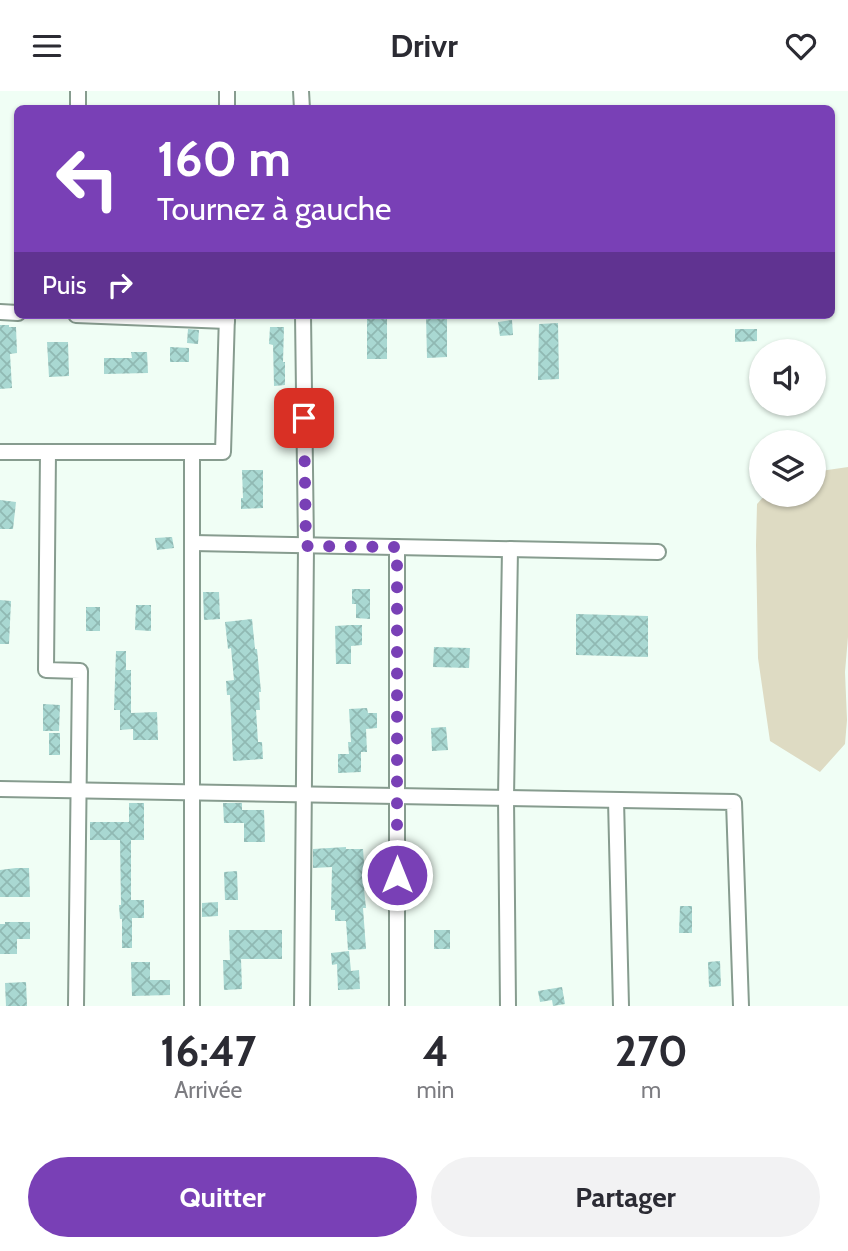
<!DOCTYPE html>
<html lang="fr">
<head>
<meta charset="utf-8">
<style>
  :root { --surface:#fff; --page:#f2f2f3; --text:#2b2b33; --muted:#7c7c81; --accent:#7940b6 }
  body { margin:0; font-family:Cabin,sans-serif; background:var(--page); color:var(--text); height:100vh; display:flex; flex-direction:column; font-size:26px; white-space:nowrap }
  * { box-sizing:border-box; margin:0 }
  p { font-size:23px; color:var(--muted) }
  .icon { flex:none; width:38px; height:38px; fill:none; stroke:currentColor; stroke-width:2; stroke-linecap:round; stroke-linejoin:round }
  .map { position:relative; height:915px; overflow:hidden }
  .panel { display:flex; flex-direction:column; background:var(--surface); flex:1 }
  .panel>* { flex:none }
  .guide { position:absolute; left:14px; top:14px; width:821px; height:214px; border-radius:10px; box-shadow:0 2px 5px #0004; background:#7940b6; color:#fff; overflow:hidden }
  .tools { position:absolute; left:749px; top:248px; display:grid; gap:14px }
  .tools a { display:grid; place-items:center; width:77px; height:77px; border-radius:50%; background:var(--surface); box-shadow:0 2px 5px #0004; font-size:35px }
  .pin { position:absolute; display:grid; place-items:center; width:60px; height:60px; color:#fff; margin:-30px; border-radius:14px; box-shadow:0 4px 10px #0006 }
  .me { position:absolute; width:77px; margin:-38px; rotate:0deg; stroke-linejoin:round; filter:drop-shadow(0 0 5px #0008) }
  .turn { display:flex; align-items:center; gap:24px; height:147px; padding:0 28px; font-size:32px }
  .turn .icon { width:91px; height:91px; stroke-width:2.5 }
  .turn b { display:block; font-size:49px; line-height:60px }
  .then { display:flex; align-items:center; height:66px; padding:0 28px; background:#0003; gap:14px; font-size:26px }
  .eta { display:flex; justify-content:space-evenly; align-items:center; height:119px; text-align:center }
  .eta b { font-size:42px; font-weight:700; line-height:49px }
  .cta { display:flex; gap:14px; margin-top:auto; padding:14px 28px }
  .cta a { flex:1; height:80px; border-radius:42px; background:var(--accent); color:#fff; font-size:28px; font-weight:700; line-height:80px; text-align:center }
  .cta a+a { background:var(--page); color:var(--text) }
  header { display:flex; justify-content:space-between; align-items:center; height:91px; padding:0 28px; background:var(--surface); font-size:32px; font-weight:700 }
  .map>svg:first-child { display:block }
</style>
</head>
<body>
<header><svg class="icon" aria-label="menu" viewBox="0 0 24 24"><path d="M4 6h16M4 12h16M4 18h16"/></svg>Drivr<svg class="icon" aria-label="heart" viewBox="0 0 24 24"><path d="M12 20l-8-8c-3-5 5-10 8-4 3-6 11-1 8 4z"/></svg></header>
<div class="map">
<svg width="848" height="915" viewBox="0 0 848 915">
  <defs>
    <pattern id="building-cross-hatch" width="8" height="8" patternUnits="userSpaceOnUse" patternTransform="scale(1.75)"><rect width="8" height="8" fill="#a9d8d2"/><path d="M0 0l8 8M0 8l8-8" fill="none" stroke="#90b9b3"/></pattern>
  </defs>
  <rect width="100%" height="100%" fill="#f0fef5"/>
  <path fill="#dedbc3" d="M 848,376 L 848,546 L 845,581 L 847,629 L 845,653 L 820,681 L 770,650 L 758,567 L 756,454 L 757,413 L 765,404 L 814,404 L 814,381 Z"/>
  <g fill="url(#building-cross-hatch)">
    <rect x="367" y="224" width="20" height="44"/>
    <path d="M 426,224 L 447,224 L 447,266 L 427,267 Z"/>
    <path d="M 512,229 L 513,244 L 500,245 L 498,231 Z"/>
    <path d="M 558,232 L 559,288 L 538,289 L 539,233 Z"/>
    <path d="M 0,234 L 9,234 L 9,236 L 16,236 L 17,262 L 10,263 L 12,297 L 0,298 Z"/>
    <path d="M 270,236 L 284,236 L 283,271 L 285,271 L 285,294 L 274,295 L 273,254 L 269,253 Z"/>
    <path d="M 188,238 L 199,239 L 198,253 L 187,252 Z"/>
    <path d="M 735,238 L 757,238 L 757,250 L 735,251 Z"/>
    <path d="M 47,251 L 68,251 L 69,285 L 49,286 Z"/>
    <path d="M 170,256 L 189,257 L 189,271 L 170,271 Z"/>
    <path d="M 131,261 L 147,261 L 148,282 L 104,283 L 104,267 L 132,267 Z"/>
    <path d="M 242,379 L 263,379 L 263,417 L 241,418 L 241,407 L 243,407 Z"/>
    <path d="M 0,409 L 16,411 L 13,438 L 0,438 Z"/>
    <path d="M 172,446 L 174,457 L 157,459 L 155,447 Z"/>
    <path d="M 352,498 L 370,498 L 370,528 L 356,527 L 356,513 L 352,513 Z"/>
    <path d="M 203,501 L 219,501 L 220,528 L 204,529 Z"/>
    <path d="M 0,509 L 11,510 L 9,553 L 0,553 Z"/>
    <path d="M 136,514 L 151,514 L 151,540 L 135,539 Z"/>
    <rect x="86" y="516" width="14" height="24"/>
    <path d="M 576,523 L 648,525 L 648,566 L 576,564 Z"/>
    <path d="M 252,528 L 255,558 L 257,558 L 261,601 L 259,601 L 260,619 L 256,619 L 258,651 L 262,651 L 263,668 L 233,670 L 230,604 L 227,604 L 226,590 L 234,589 L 231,557 L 228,558 L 225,531 Z"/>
    <path d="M 351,534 L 362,534 L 362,554 L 351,555 L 351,573 L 336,573 L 335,535 Z"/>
    <path d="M 434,556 L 470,557 L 469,577 L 433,576 Z"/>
    <path d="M 116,560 L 126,560 L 126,579 L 131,579 L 131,622 L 157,621 L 158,649 L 133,649 L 133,638 L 120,639 L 120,619 L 114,619 Z"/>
    <path d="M 43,613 L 60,614 L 59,640 L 43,640 Z"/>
    <path d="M 367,617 L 368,622 L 377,622 L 377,637 L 366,638 L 367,661 L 361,661 L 361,681 L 338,682 L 338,663 L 349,663 L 348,651 L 351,651 L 349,618 Z"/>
    <path d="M 446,636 L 448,659 L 432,660 L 431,637 Z"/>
    <rect x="49" y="642" width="11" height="22"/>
    <path d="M 129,712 L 144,712 L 144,749 L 131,749 L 131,809 L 144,809 L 144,827 L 132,827 L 132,857 L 122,857 L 122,828 L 120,828 L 119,814 L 121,814 L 120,749 L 90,749 L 90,731 L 129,731 Z"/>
    <path d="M 223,712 L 242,712 L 242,719 L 264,719 L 265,751 L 244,751 L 244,732 L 224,732 Z"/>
    <path d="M 346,756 L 346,758 L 363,758 L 366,798 L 364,798 L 366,817 L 363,817 L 366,858 L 348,859 L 346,830 L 335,830 L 335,819 L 331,819 L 332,776 L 313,777 L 313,758 Z"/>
    <path d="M 16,777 L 29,777 L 30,806 L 0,806 L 0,779 Z"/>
    <path d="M 237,780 L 238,809 L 225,809 L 224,781 Z"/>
    <path d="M 218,811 L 218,825 L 202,826 L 202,812 Z"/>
    <path d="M 680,815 L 692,815 L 692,842 L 679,842 Z"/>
    <path d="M 5,831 L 30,831 L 30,848 L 17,848 L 17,863 L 0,863 L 0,833 L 5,833 Z"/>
    <path d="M 229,839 L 282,839 L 282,868 L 241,868 L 242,898 L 224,899 L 223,869 L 230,869 Z"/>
    <rect x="434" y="839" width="16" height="19"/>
    <path d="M 349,860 L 351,880 L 359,879 L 360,898 L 338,899 L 337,873 L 332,874 L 331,862 Z"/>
    <path d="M 720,870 L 721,895 L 709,896 L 708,871 Z"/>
    <path d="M 131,871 L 150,871 L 150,889 L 170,889 L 170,904 L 132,905 Z"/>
    <path d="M 26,891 L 27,915 L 6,915 L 5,892 Z"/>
    <path d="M 562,896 L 565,913 L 553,915 L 552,909 L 540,911 L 538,900 Z"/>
  </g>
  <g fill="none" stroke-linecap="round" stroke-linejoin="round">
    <defs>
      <g id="minor">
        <path d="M 78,0 L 78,18"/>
        <path d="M 301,0 L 302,18"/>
        <path d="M 227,18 L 227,0"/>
        <path d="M 0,221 L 18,222"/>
        <path d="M 76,224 L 227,230"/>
        <path d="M 0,361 L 223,361 L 227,224"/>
        <path d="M 48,361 L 46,579 L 80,580 L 76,915"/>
        <path d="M 193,452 L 658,461"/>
        <path d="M 397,456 L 397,915"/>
        <path d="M 0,698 L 734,711 L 741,915"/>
        <path d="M 616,709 L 621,915"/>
        <path d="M 192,915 L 192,361"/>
        <path d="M 302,915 L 306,455 L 303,224"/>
        <path d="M 508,915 L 506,707 L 510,458"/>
      </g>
    </defs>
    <use href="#minor" stroke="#879c8f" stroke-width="18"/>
    <use href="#minor" stroke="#fff" stroke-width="14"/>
  </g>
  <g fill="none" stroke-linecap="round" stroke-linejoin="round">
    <path stroke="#7940b6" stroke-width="12" stroke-dasharray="0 21.6" d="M 304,327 L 306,455 L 397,456 L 397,784"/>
  </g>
</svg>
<div class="tools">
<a><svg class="icon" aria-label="sound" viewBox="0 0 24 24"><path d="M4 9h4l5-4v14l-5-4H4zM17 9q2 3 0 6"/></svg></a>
<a><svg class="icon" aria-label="layers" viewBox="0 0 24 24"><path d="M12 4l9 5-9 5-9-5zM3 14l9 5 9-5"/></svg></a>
</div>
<div class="pin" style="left:304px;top:327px;background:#d93025"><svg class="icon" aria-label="arrive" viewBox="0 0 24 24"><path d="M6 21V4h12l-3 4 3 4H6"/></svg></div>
<svg class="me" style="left:397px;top:784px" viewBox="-20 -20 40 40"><circle r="17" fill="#7940b6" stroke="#fff" stroke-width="3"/><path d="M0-11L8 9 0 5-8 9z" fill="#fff"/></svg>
<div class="guide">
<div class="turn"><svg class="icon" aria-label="left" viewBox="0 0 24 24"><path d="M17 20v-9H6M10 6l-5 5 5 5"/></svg><div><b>160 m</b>Tournez à gauche</div></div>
<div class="then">Puis<svg class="icon" aria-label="right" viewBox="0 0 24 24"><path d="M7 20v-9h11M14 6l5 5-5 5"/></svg></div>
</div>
</div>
<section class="panel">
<div class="eta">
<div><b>16:47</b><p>Arrivée</p></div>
<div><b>4</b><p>min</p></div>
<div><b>270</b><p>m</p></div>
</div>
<div class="cta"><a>Quitter</a><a>Partager</a></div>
</section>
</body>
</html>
